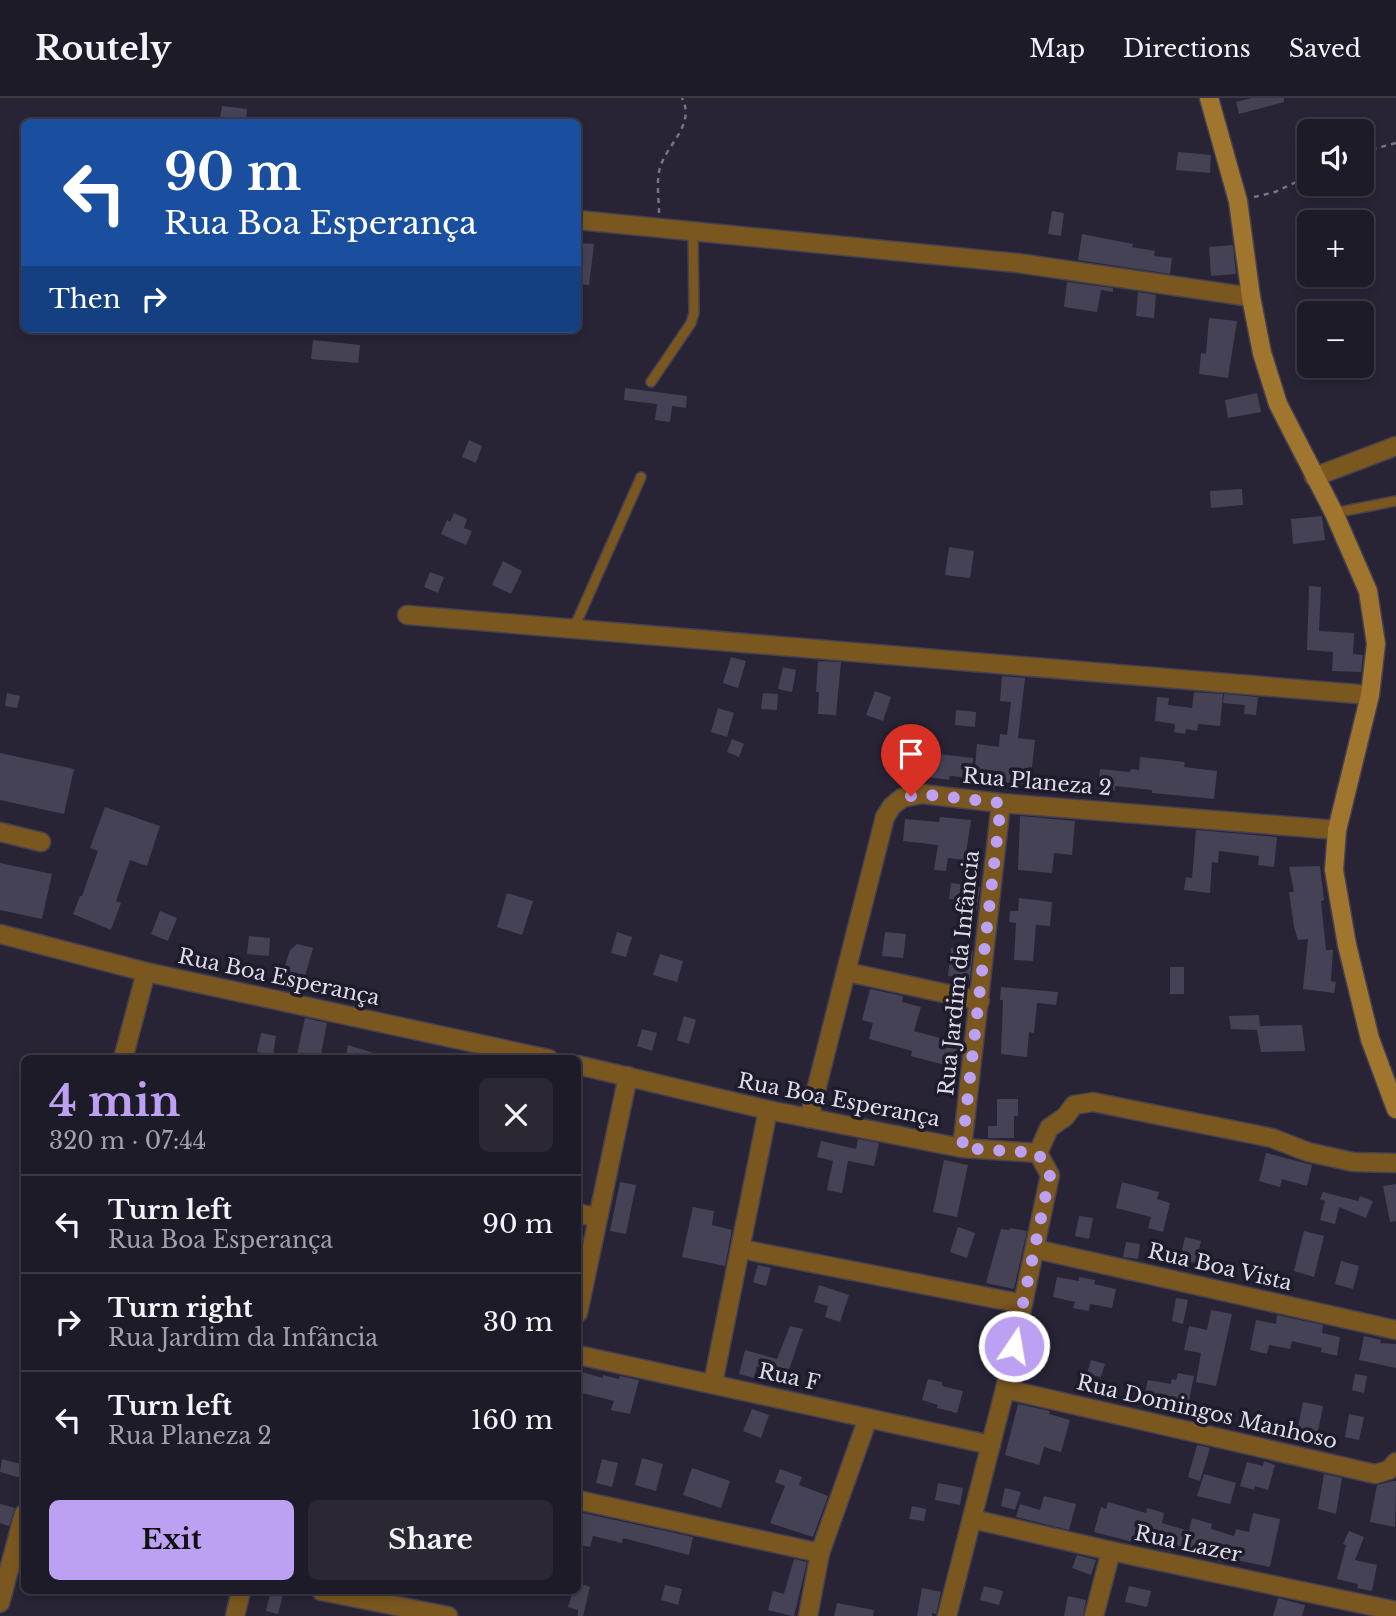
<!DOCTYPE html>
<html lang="en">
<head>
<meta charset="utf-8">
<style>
  :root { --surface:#1e1b28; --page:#2b2834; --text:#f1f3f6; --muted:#a1a1a8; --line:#3c3945; --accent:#bca0f2 }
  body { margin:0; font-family:"Libre Baskerville",serif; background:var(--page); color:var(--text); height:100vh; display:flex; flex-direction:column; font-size:26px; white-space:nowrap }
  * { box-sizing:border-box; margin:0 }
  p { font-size:23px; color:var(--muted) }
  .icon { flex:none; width:38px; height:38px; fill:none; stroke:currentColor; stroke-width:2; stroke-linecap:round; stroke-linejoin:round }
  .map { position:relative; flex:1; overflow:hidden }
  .drawer { position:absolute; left:21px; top:957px; width:560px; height:539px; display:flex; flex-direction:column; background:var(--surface); border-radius:10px; box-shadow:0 4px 10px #0003,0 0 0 2px var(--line) }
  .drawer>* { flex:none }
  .banner { position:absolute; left:21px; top:21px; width:560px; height:214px; border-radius:10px; box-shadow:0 4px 10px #0003,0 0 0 2px var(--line); background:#1a4fa0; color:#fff; overflow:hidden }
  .tools { position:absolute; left:1297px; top:21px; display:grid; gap:14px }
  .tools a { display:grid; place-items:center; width:77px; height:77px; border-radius:10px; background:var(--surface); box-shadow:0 4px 10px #0003,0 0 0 2px var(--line); font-size:35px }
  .pin { position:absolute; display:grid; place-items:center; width:60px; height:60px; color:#fff; margin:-72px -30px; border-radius:50% 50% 50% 0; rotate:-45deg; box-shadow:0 0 7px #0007 }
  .pin .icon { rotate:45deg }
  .me { position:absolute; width:77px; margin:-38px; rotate:12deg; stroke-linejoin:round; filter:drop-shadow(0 0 5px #0008) }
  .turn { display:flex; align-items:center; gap:24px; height:147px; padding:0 28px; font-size:32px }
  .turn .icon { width:91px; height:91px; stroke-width:2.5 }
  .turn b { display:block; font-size:49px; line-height:60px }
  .then { display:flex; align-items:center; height:66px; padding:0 28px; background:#0003; gap:14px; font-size:26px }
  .round { display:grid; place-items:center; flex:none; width:74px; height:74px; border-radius:10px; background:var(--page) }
  .summary { display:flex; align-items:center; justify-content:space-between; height:119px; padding:0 28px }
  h1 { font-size:42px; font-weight:700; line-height:52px; color:var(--accent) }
  .primary-button { display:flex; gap:14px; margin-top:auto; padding:14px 28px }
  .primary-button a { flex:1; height:80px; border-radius:10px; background:var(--accent); color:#111; font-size:28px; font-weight:700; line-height:80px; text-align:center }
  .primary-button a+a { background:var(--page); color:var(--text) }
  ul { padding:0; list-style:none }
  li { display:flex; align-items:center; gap:21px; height:98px; padding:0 28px; border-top:2px solid var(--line) }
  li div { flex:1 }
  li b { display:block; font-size:26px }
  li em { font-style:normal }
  header { display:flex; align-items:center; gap:42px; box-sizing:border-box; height:98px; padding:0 35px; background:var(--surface); border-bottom:2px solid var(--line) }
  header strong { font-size:33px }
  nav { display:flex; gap:38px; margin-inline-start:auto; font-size:24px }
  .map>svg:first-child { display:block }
</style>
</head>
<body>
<header>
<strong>Routely</strong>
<nav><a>Map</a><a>Directions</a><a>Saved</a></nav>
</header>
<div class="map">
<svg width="1396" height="1518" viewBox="0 0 1396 1518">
  <rect width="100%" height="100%" fill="#282436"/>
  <g fill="#454255">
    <path d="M 1252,0 L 1284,0 L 1284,4 L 1239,16 L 1236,4 Z"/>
    <path d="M 222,8 L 247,11 L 246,23 L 220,20 Z"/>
    <path d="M 1178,54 L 1211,57 L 1210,75 L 1176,72 Z"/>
    <path d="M 1052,113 L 1064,115 L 1061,138 L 1048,136 Z"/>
    <path d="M 1082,136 L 1133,146 L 1132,149 L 1155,153 L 1154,158 L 1172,160 L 1170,176 L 1078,162 Z"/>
    <path d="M 578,145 L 594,146 L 589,187 L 578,186 Z"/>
    <path d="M 1233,147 L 1236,176 L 1211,178 L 1209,149 Z"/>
    <path d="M 1067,184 L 1113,190 L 1113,194 L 1101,192 L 1097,214 L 1064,209 Z"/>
    <path d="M 1138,194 L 1156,197 L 1154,220 L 1136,218 Z"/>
    <path d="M 1209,220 L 1237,223 L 1228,280 L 1199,276 L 1201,255 L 1206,256 Z"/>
    <path d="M 313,242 L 360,247 L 358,265 L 311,261 Z"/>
    <path d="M 625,290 L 687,298 L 686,310 L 672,308 L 670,324 L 655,322 L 657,306 L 624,302 Z"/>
    <path d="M 1257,295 L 1261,314 L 1228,320 L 1225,302 Z"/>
    <path d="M 469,342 L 482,348 L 476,365 L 462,359 Z"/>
    <path d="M 1242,391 L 1243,407 L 1211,410 L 1210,393 Z"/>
    <path d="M 454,415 L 467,421 L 464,430 L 472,433 L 466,447 L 441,436 L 447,422 L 450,424 Z"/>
    <path d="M 1322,418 L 1325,442 L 1293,446 L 1291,421 Z"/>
    <path d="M 949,449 L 974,453 L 970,480 L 945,477 Z"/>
    <path d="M 503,463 L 522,473 L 511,496 L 492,487 Z"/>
    <path d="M 430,474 L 444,479 L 438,495 L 424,489 Z"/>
    <path d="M 1309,488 L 1321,489 L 1319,533 L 1354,535 L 1353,556 L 1363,557 L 1361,574 L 1332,573 L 1333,554 L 1307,552 Z"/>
    <path d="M 731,559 L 746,563 L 738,590 L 723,585 Z"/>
    <path d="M 818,563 L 841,564 L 836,617 L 818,616 L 819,594 L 816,594 Z"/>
    <path d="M 783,569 L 796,572 L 792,594 L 778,591 Z"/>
    <path d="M 1002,578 L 1025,580 L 1018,640 L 1035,642 L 1032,670 L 1029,669 L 1027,687 L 995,683 L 996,673 L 975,670 L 977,646 L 999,649 L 1000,636 L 1007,637 L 1011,604 L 1000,603 Z"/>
    <path d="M 875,593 L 891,599 L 883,623 L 866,617 Z"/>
    <path d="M 1194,594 L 1223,596 L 1220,628 L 1198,626 L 1197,633 L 1186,631 L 1185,636 L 1174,634 L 1175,626 L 1155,623 L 1157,599 L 1169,600 L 1168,607 L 1192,610 Z"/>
    <path d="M 7,595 L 20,598 L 17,610 L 5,608 Z"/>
    <path d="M 763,595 L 778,596 L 777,612 L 761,611 Z"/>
    <path d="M 1224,596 L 1258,599 L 1256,617 L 1244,616 L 1245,607 L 1223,605 Z"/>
    <path d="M 718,610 L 734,615 L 727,639 L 711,634 Z"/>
    <path d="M 956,612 L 976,614 L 975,629 L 955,627 Z"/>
    <path d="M 732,641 L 744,646 L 739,659 L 727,654 Z"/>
    <path d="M 0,655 L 74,671 L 64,716 L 0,702 Z"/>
    <path d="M 930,655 L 973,660 L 971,680 L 950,678 L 949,682 L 928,679 Z"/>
    <path d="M 1140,659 L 1185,664 L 1184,669 L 1217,673 L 1214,701 L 1152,695 L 1152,692 L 1115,688 L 1115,693 L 1098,691 L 1100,671 L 1130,674 L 1131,671 L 1139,672 Z"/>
    <path d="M 105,709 L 160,728 L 147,768 L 130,762 L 116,803 L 121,805 L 111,832 L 73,816 L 80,798 L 82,798 L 98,753 L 90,750 Z"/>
    <path d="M 1020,718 L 1075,723 L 1072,757 L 1054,755 L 1052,775 L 1018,772 Z"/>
    <path d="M 940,719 L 971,722 L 965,762 L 948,760 L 946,773 L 934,772 L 938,747 L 903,743 L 905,721 L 939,724 Z"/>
    <path d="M 1196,732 L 1277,739 L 1274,769 L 1258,767 L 1259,758 L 1219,753 L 1218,765 L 1212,764 L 1210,795 L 1184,792 L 1186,779 L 1192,780 Z"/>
    <path d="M 0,765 L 52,776 L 42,821 L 0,812 Z"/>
    <path d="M 1320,768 L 1324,802 L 1321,803 L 1326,852 L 1333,852 L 1331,883 L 1336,884 L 1334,895 L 1303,891 L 1308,841 L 1298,842 L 1294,829 L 1289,794 L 1294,794 L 1289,769 Z"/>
    <path d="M 951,785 L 980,789 L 975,820 L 958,818 L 960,802 L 949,801 Z"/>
    <path d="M 507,795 L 533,803 L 522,837 L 497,829 Z"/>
    <path d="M 1019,800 L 1052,804 L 1050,828 L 1036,827 L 1033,863 L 1014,862 L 1016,825 L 1009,824 L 1010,813 L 1018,813 Z"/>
    <path d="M 160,813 L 177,820 L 168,843 L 151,836 Z"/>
    <path d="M 617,834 L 632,839 L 626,859 L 611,855 Z"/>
    <path d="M 885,834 L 906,836 L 903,860 L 882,858 Z"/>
    <path d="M 249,838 L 270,840 L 269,858 L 247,856 Z"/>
    <path d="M 297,846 L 313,850 L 303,886 L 287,882 L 283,874 L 290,852 Z"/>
    <path d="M 951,850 L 973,853 L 970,881 L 948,878 Z"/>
    <path d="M 660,856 L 683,863 L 677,884 L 653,877 Z"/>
    <rect x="1170" y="869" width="14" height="27"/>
    <path d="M 1001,889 L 1058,894 L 1056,907 L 1037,905 L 1034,935 L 1029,934 L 1027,959 L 1001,956 L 1003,902 L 1000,902 Z"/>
    <path d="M 870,891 L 903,898 L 902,904 L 921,909 L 914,933 L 962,946 L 959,971 L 911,958 L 912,953 L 869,941 L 873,925 L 862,922 Z"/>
    <path d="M 1259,917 L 1260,928 L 1302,927 L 1305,953 L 1261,954 L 1257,932 L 1231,931 L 1229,918 Z"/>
    <path d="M 684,918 L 696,922 L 689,946 L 677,942 Z"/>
    <path d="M 305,920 L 327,925 L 320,961 L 296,961 Z"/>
    <path d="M 642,931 L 657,935 L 652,953 L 637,948 Z"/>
    <path d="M 261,935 L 276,938 L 273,957 L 257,954 Z"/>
    <path d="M 348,947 L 383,958 L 383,961 L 345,961 Z"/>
    <path d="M 997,1001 L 1018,1001 L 1018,1018 L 1014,1018 L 1014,1040 L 988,1040 L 988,1028 L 997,1028 Z"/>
    <path d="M 858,1041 L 879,1045 L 874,1068 L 848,1063 L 842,1095 L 827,1092 L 833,1063 L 817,1059 L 821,1043 L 856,1051 Z"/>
    <path d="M 1266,1055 L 1312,1067 L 1307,1088 L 1282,1081 L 1280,1089 L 1259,1083 Z"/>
    <path d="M 944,1062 L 968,1067 L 957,1119 L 933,1114 Z"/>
    <path d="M 620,1084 L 636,1087 L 626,1136 L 610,1133 Z"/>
    <path d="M 1122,1084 L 1159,1094 L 1157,1101 L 1170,1105 L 1163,1134 L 1148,1130 L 1151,1119 L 1116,1110 Z"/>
    <path d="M 1396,1086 L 1396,1123 L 1390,1124 L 1383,1088 Z"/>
    <path d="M 1323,1094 L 1358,1103 L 1360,1098 L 1373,1103 L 1366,1120 L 1339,1109 L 1335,1126 L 1320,1122 L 1325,1103 L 1320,1101 Z"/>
    <path d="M 693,1109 L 714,1113 L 712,1127 L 732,1132 L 725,1168 L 682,1159 Z"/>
    <path d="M 1079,1118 L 1093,1120 L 1089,1141 L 1075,1138 Z"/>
    <path d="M 958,1129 L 975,1135 L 967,1160 L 950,1154 Z"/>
    <path d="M 1010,1130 L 1027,1133 L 1014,1191 L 986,1185 L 1001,1131 L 1010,1132 Z"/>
    <path d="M 1304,1133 L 1324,1138 L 1314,1179 L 1294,1173 Z"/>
    <path d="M 1185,1139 L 1201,1143 L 1196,1165 L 1180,1161 Z"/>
    <path d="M 1126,1144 L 1140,1146 L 1138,1161 L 1123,1159 Z"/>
    <path d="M 1341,1163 L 1359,1168 L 1353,1191 L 1335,1186 Z"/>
    <path d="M 758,1167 L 771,1170 L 766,1188 L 753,1184 Z"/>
    <path d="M 1057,1179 L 1079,1183 L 1079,1179 L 1095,1182 L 1094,1186 L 1116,1191 L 1112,1210 L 1090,1206 L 1089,1213 L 1073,1210 L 1075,1204 L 1053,1199 Z"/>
    <path d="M 819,1187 L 849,1197 L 840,1224 L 825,1219 L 828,1208 L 814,1204 Z"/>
    <path d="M 1176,1200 L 1188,1202 L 1183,1226 L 1172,1223 Z"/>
    <path d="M 1211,1212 L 1232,1216 L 1216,1288 L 1196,1284 L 1201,1255 L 1184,1252 L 1189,1228 L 1207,1232 Z"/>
    <path d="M 1277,1217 L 1323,1227 L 1322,1235 L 1340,1239 L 1337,1258 L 1321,1254 L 1322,1250 L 1292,1243 L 1290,1251 L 1269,1247 L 1267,1256 L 1250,1252 L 1256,1222 L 1276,1226 Z"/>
    <path d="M 790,1228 L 803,1231 L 786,1280 L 757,1268 L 754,1280 L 739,1276 L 745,1252 L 777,1261 Z"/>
    <path d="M 1364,1238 L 1381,1242 L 1380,1245 L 1396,1246 L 1396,1270 L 1359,1262 Z"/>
    <path d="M 1091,1262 L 1105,1266 L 1101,1279 L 1087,1276 Z"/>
    <path d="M 578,1273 L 603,1280 L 603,1277 L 619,1281 L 620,1278 L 639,1282 L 630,1316 L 611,1312 L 614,1303 L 578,1294 Z"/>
    <path d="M 1178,1275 L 1194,1278 L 1187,1312 L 1166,1308 L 1167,1303 L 1144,1299 L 1148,1282 L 1171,1286 L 1172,1281 L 1176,1282 Z"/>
    <path d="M 1355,1276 L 1367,1278 L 1364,1295 L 1352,1292 Z"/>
    <path d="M 928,1281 L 942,1284 L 942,1288 L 963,1293 L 957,1315 L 937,1310 L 938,1307 L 922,1302 Z"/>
    <path d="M 1303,1304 L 1323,1308 L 1317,1338 L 1297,1334 Z"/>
    <path d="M 1018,1306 L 1050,1313 L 1049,1316 L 1070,1322 L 1061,1354 L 1044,1349 L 1039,1367 L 1005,1357 Z"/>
    <path d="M 752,1311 L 769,1317 L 761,1340 L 743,1333 Z"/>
    <path d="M 1349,1316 L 1364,1319 L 1359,1342 L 1345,1339 Z"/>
    <path d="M 1197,1347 L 1210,1350 L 1200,1383 L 1188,1379 Z"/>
    <path d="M 642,1360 L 663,1366 L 656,1393 L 635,1387 Z"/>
    <path d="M 2,1361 L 24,1367 L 21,1380 L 0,1374 Z"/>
    <path d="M 602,1361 L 618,1365 L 612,1389 L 596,1385 Z"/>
    <path d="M 1264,1363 L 1275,1367 L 1268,1392 L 1255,1388 L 1254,1392 L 1240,1388 L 1247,1364 L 1263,1368 Z"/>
    <path d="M 692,1370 L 730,1383 L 721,1410 L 683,1397 Z"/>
    <path d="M 780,1371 L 802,1379 L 799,1387 L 828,1398 L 813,1439 L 770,1425 L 785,1388 L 775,1384 Z"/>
    <path d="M 1204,1376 L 1236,1385 L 1230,1406 L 1197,1398 Z"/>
    <path d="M 1324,1376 L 1342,1380 L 1336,1416 L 1318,1411 Z"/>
    <path d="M 1393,1383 L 1396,1383 L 1395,1429 L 1370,1424 L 1377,1387 Z"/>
    <path d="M 938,1385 L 963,1390 L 960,1407 L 935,1402 Z"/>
    <path d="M 1005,1390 L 1021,1394 L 1015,1412 L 1001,1408 Z"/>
    <path d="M 1044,1398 L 1076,1406 L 1069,1432 L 1016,1419 L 1020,1406 L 1040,1412 Z"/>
    <path d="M 1108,1404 L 1146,1415 L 1147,1410 L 1164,1415 L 1162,1425 L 1189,1433 L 1192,1420 L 1212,1426 L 1211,1431 L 1234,1438 L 1236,1431 L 1249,1434 L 1253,1415 L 1280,1421 L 1270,1469 L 1226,1460 L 1225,1465 L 1194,1458 L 1172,1450 L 1171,1454 L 1094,1434 L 1101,1409 L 1106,1411 Z"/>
    <path d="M 0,1406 L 15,1410 L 9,1428 L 0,1425 Z"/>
    <path d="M 912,1408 L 926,1411 L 924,1423 L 909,1421 Z"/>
    <path d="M 583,1415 L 693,1439 L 689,1457 L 623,1440 L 622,1445 L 593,1438 L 590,1449 L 578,1446 Z"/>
    <path d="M 1349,1433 L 1364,1439 L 1355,1462 L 1377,1467 L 1372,1493 L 1357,1490 L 1358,1486 L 1337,1481 L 1346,1447 L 1343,1446 Z"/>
    <path d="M 1077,1457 L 1096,1462 L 1091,1477 L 1072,1470 Z"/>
    <path d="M 794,1461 L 807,1464 L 794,1518 L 792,1518 L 768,1512 L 773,1493 L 784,1496 Z"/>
    <path d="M 578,1485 L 590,1489 L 583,1518 L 578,1518 L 578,1512 L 568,1509 L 573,1493 L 578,1493 Z"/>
    <path d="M 665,1487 L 682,1491 L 678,1507 L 661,1502 Z"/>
    <path d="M 984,1488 L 1003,1493 L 999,1507 L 980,1502 Z"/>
    <path d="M 1129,1488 L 1151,1493 L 1147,1509 L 1125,1504 Z"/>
    <path d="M 922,1490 L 941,1494 L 936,1516 L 932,1515 L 932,1518 L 917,1518 Z"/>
    <path d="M 271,1493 L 284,1493 L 278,1516 L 266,1513 Z"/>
    <path d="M 1068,1498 L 1086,1502 L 1083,1518 L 1064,1518 Z"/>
    <path d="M 1278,1500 L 1305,1507 L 1302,1518 L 1273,1518 Z"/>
    <path d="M 837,1505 L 874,1512 L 873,1518 L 834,1518 Z"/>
  </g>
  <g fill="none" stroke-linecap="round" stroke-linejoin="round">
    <defs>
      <g id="lane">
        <path d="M 651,284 L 691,225 L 694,215 L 693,132"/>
        <path d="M 1334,415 L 1396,403"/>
        <path d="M 574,530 L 641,379"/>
      </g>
      <g id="street">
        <path d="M 578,122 L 1018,165 L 1251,199"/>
        <path d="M 1314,379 L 1396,348"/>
        <path d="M 407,517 L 1370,597"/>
        <path d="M 0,734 L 41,744"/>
        <path d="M 0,836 L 146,874 L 549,961"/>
        <path d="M 847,874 L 980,903"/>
        <path d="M 123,961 L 146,874"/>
        <path d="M 578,967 L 768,1012 L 962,1050 L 1038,1055 L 1049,1030 L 1065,1019 L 1074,1007 L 1093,1004 L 1272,1040 L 1308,1054 L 1353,1064 L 1396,1065"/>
        <path d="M 809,1020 L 885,719 L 892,708 L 902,700 L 922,696 L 1001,705 L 1337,732"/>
        <path d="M 962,1050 L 1001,705"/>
        <path d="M 578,1115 L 597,1120"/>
        <path d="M 741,1151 L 1023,1206"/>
        <path d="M 1035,1151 L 1396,1232"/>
        <path d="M 578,1215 L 628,978"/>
        <path d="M 578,1257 L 991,1347"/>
        <path d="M 713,1285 L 768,1012"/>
        <path d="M 1005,1291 L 1375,1376 L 1389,1372 L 1396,1364"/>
        <path d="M 578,1402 L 820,1455"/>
        <path d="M 972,1421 L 1111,1453 L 1396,1513"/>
        <path d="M 321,1493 L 448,1518"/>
        <path d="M 0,1505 L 24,1416"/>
        <path d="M 235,1518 L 241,1493"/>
        <path d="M 808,1518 L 820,1455 L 868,1320"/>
        <path d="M 947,1518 L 1005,1291 L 1050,1077 L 1038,1055"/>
        <path d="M 1094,1518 L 1111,1453"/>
      </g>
      <path id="secondary" d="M 1209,0 L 1238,103 L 1251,199 L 1262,255 L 1278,306 L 1334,415 L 1368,493 L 1376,546 L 1370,597 L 1337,732 L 1334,772 L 1347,847 L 1370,941 L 1396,1011"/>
    </defs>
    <use href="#lane" stroke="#454152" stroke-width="12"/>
    <use href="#street" stroke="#454152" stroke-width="21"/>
    <use href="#secondary" stroke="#454152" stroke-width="21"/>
    <g stroke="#767383" stroke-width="2.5" stroke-dasharray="5 5" stroke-linecap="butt">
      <path d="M 1362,54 L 1396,45"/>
      <path d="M 1254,99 L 1275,94 L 1309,78"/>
      <path d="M 659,115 C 659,101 656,83 660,70 C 666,47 696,27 682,0"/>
    </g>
    <use href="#lane" stroke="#7a571f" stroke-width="9"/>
    <use href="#street" stroke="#7a571f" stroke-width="18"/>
    <use href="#secondary" stroke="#a0752d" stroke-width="18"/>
  </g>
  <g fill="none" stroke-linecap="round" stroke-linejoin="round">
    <path stroke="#bca0f2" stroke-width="12" stroke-dasharray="0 21.6" d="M 911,698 L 922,696 L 1001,705 L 962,1050 L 1038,1055 L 1050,1077 L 1014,1248"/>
  </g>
  <g text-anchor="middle" stroke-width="7" stroke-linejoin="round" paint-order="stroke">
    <g font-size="21" fill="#dddbe7" stroke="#1e1b2c">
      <text transform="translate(1037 684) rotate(5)" y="7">Rua Planeza 2</text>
      <text transform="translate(959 875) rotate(-84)" y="7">Rua Jardim da Infância</text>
      <text transform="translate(279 879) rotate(12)" y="7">Rua Boa Esperança</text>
      <text transform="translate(839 1002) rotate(11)" y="7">Rua Boa Esperança</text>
      <text transform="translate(1220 1169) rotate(13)" y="7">Rua Boa Vista</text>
      <text transform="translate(789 1279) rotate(12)" y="7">Rua F</text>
      <text transform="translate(1207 1314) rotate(13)" y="7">Rua Domingos Manhoso</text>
      <text transform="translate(1188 1446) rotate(12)" y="7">Rua Lazer</text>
    </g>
  </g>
</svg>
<div class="tools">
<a><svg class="icon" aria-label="sound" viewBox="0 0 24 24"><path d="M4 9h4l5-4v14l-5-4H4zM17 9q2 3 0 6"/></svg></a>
<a>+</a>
<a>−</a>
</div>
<div class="pin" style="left:911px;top:698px;background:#d93025"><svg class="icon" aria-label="arrive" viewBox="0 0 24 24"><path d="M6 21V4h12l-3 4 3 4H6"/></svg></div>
<svg class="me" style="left:1014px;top:1248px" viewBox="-20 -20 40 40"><circle r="17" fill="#bca0f2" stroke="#fff" stroke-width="3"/><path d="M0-11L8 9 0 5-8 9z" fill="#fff"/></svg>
<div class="banner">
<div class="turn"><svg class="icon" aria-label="left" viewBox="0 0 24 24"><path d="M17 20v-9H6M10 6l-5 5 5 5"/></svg><div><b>90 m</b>Rua Boa Esperança</div></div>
<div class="then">Then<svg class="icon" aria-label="right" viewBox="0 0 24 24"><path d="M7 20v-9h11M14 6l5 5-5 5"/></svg></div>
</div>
<section class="drawer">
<div class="summary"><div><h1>4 min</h1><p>320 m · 07:44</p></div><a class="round"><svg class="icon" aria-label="close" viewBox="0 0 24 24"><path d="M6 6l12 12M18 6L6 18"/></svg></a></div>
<ul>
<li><svg class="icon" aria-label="left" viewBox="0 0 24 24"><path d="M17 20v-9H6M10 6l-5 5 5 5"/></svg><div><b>Turn left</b><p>Rua Boa Esperança</p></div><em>90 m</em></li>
<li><svg class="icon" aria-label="right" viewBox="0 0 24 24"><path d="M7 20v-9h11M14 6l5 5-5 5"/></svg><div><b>Turn right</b><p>Rua Jardim da Infância</p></div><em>30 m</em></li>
<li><svg class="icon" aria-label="left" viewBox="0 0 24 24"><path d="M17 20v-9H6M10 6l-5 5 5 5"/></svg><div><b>Turn left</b><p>Rua Planeza 2</p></div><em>160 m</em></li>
</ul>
<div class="primary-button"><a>Exit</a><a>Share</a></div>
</section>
</div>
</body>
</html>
